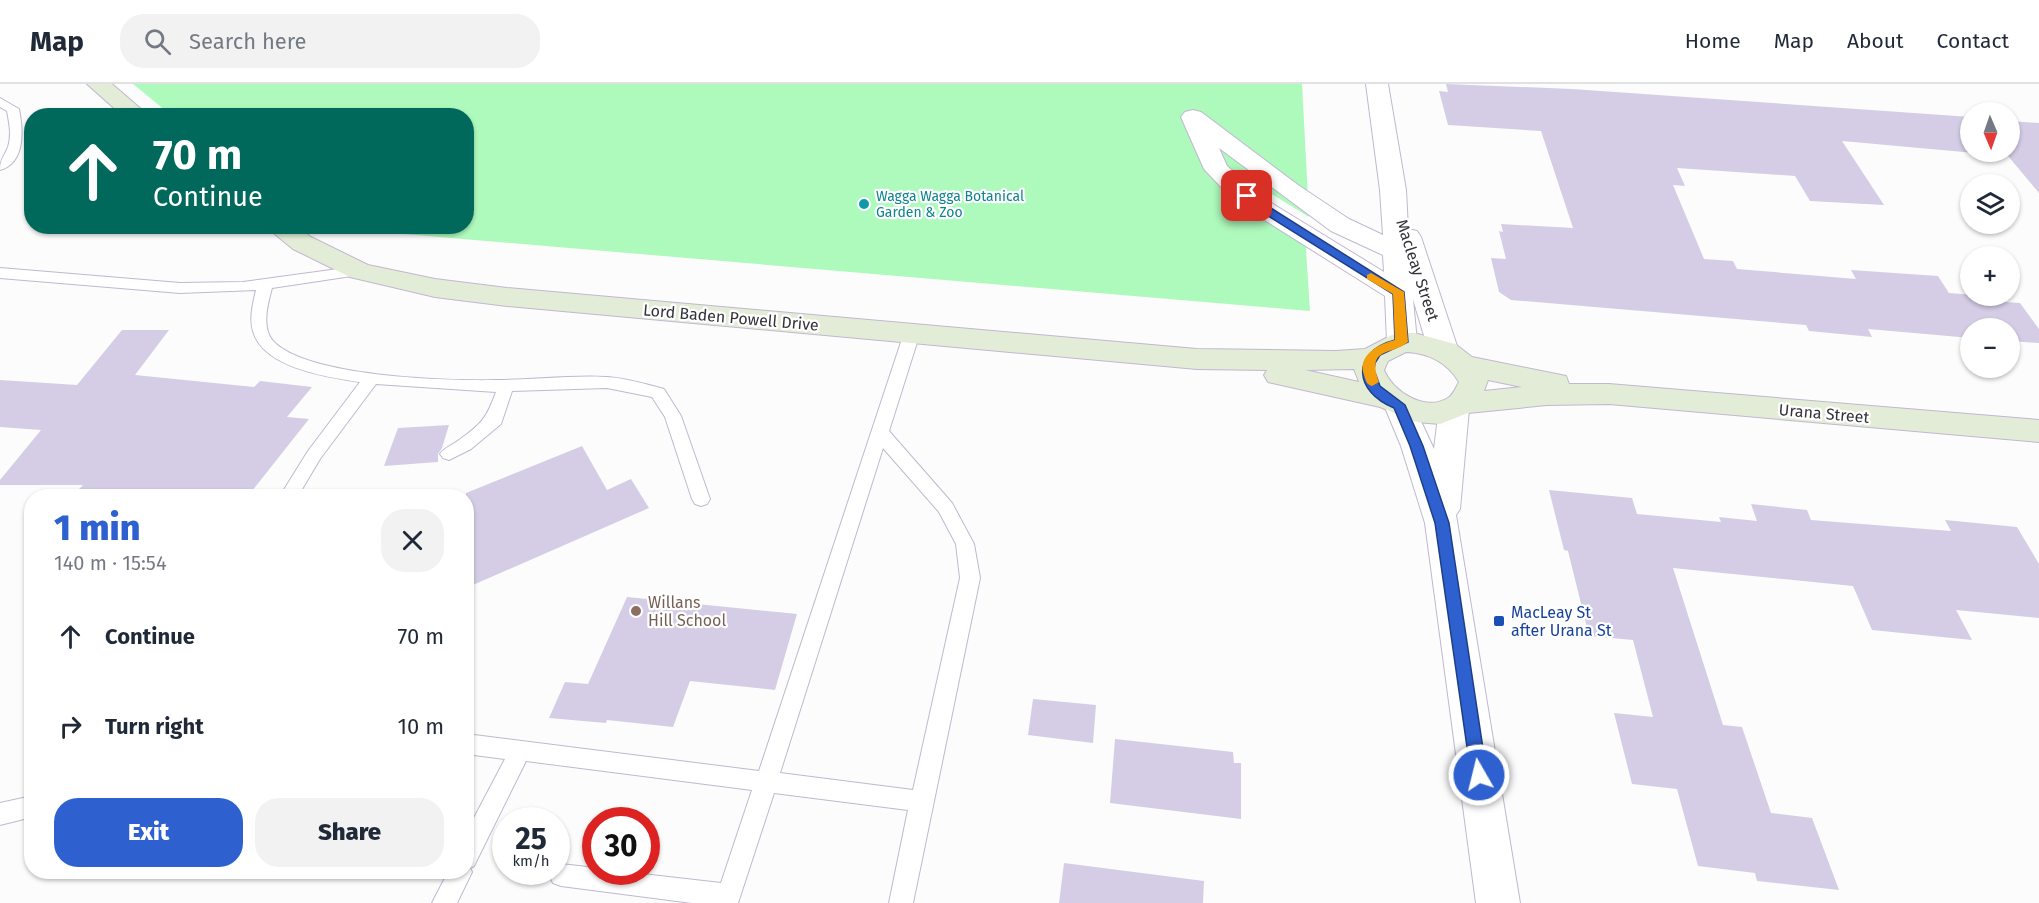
<!DOCTYPE html>
<html lang="en">
<head>
<meta charset="utf-8">
<style>
  :root { --surface:#fff; --page:#f2f2f3; --text:#1f2937; --muted:#747a83; --line:#e0e1e3; --accent:#2e61cf }
  body { margin:0; font-family:"Fira Sans",sans-serif; background:var(--page); color:var(--text); height:100vh; display:flex; flex-direction:column; font-size:22px; white-space:nowrap }
  * { box-sizing:border-box; margin:0 }
  p { font-size:20px; color:var(--muted) }
  .icon { flex:none; width:33px; height:33px; fill:none; stroke:currentColor; stroke-width:2; stroke-linecap:round; stroke-linejoin:round }
  .map { position:relative; flex:1; overflow:hidden }
  .details { position:absolute; left:24px; top:405px; width:450px; height:390px; display:flex; flex-direction:column; background:var(--surface); border-radius:24px; box-shadow:0 2px 4px #0004 }
  .details>* { flex:none }
  .guide { position:absolute; left:24px; top:24px; width:450px; height:126px; border-radius:24px; box-shadow:0 2px 4px #0004; background:#00695c; color:#fff; overflow:hidden }
  .needle { width:39px; rotate:178deg }
  .tools { position:absolute; left:1960px; top:18px; display:grid; gap:12px }
  .tools a { display:grid; place-items:center; width:60px; height:60px; border-radius:50%; background:var(--surface); box-shadow:0 2px 4px #0004; font-size:30px }
  .speed { position:absolute; left:492px; top:723px; display:flex; gap:12px; font-size:30px; font-weight:700; text-align:center }
  .speed>* { display:grid; place-content:center; width:78px; height:78px; border-radius:50%; background:var(--surface); box-shadow:0 2px 4px #0004; line-height:1 }
  .speed small { font-size:15px; font-weight:400 }
  .speed .limit { border:9px solid #d22; background:#fff; color:#111 }
  .pin { position:absolute; display:grid; place-items:center; width:51px; height:51px; color:#fff; margin:-26px; border-radius:12px; box-shadow:0 3px 9px #0006 }
  .me { position:absolute; width:66px; margin:-33px; rotate:352deg; stroke-linejoin:round; filter:drop-shadow(0 0 4px #0008) }
  .turn { display:flex; align-items:center; gap:21px; height:126px; padding:0 30px; font-size:27px }
  .turn .icon { width:78px; height:78px; stroke-width:2.5 }
  .turn b { display:block; font-size:42px; line-height:51px }
  .round { display:grid; place-items:center; flex:none; width:63px; height:63px; border-radius:24px; background:var(--page) }
  .head { display:flex; align-items:center; justify-content:space-between; height:102px; padding:0 30px }
  h1 { font-size:36px; font-weight:800; line-height:45px; color:var(--accent) }
  .primary-button { display:flex; gap:12px; margin-top:auto; padding:12px 30px }
  .primary-button a { flex:1; height:69px; border-radius:24px; background:var(--accent); color:#fff; font-size:24px; font-weight:800; line-height:69px; text-align:center }
  .primary-button a+a { background:var(--page); color:var(--text) }
  ul { padding:0; list-style:none }
  li { display:flex; align-items:center; gap:18px; height:90px; padding:0 30px }
  li div { flex:1 }
  li b { display:block; font-size:22px }
  li em { font-style:normal }
  header { display:flex; align-items:center; gap:36px; box-sizing:border-box; height:84px; padding:0 30px; background:var(--surface); border-bottom:2px solid var(--line) }
  header strong { font-size:28px }
  nav { display:flex; gap:33px; margin-inline-start:auto; font-size:21px }
  .search { width:420px; height:54px; background:var(--page); display:flex; align-items:center; gap:15px; box-sizing:border-box; padding:0 21px; border-radius:24px; color:var(--muted); font-size:22px }
  .map>svg:first-child { display:block }
</style>
</head>
<body>
<header>
<strong>Map</strong>
<div class="search"><svg class="icon" aria-label="search" viewBox="0 0 24 24"><circle cx="10" cy="10" r="6"/><path d="M15 15l6 6"/></svg>Search here</div>
<nav><a>Home</a><a>Map</a><a>About</a><a>Contact</a></nav>
</header>
<div class="map">
<svg width="2039" height="819" viewBox="0 0 2039 819">
  <rect width="100%" height="100%" fill="#fcfcfc"/>
  <path fill="#aef9bc" d="M 133,0 L 1302,0 L 1309,133 L 1265,106 L 1245,108 L 1305,150 L 1310,227 L 322,143 L 466,142 L 466,32 L 171,31 Z"/>
  <g fill="#d5cde6">
    <path d="M 1446,0 L 1572,5 L 1971,33 L 1971,68 L 2010,68 L 2010,37 L 2039,39 L 2039,109 L 2008,72 L 1842,57 L 1884,121 L 1810,117 L 1795,92 L 1677,84 L 1685,102 L 1673,101 L 1704,175 L 1733,177 L 1737,185 L 1856,195 L 1851,186 L 1938,192 L 1949,209 L 1988,212 L 1991,217 L 2020,219 L 2039,245 L 2039,259 L 2010,257 L 2010,244 L 1971,244 L 1971,254 L 1868,245 L 1872,253 L 1809,247 L 1806,241 L 1511,216 L 1499,208 L 1491,174 L 1506,175 L 1499,147 L 1503,148 L 1501,140 L 1573,144 L 1541,47 L 1448,41 L 1439,7 L 1448,8 Z"/>
    <path d="M 122,246 L 169,246 L 135,291 L 254,303 L 260,297 L 312,303 L 287,333 L 309,335 L 248,412 L 72,412 L 83,401 L 0,401 L 0,396 L 41,346 L 0,343 L 0,296 L 77,301 Z"/>
    <path d="M 449,341 L 442,364 L 438,370 L 438,378 L 384,382 L 398,344 Z"/>
    <path d="M 582,362 L 607,406 L 631,395 L 649,424 L 466,504 L 466,409 Z"/>
    <path d="M 1549,406 L 1632,414 L 1637,430 L 1721,438 L 1719,433 L 1757,437 L 1751,420 L 1807,426 L 1811,436 L 1951,447 L 1945,436 L 2017,443 L 2039,480 L 2039,534 L 1956,526 L 1972,556 L 1872,546 L 1853,502 L 1673,484 L 1723,641 L 1742,643 L 1771,729 L 1812,734 L 1839,806 L 1757,797 L 1755,789 L 1698,782 L 1677,705 L 1632,700 L 1614,629 L 1653,633 L 1633,556 L 1589,552 L 1568,467 L 1564,466 Z"/>
    <path d="M 627,513 L 797,530 L 775,606 L 690,597 L 673,643 L 607,636 L 606,639 L 549,634 L 565,598 L 588,600 Z"/>
    <path d="M 1033,615 L 1096,621 L 1093,659 L 1028,651 Z"/>
    <path d="M 1115,655 L 1233,668 L 1234,679 L 1241,679 L 1241,735 L 1110,719 Z"/>
    <path d="M 1064,779 L 1204,797 L 1203,819 L 1059,819 Z"/>
  </g>
  <g fill="none" stroke-linecap="round" stroke-linejoin="round">
    <defs>
      <g id="lane">
        <path d="M 0,14 L 19,25 C 23,45 26,79 0,86 C 0,75 4,73 8,63 C 12,51 9,38 7,27 L 0,23 Z"/>
        <path d="M 360,182 L 365,184 L 367,187 L 365,190 L 272,204 C 268,219 261,243 273,257 C 307,293 446,297 496,296 C 532,296 569,291 606,293 C 626,294 645,300 664,305 L 681,332 L 710,415 L 707,420 L 701,422 L 695,420 L 692,415 L 665,333 L 652,313 L 607,304 L 512,307 L 501,340 L 471,365 L 449,376 L 443,374 L 440,370 C 445,363 453,361 459,356 C 482,340 487,333 496,308 L 376,300 L 320,375 L 298,412 L 280,412 L 308,367 L 360,298 C 328,293 263,284 253,247 C 249,234 253,219 256,206 L 180,209 L 0,194 L 0,184 L 180,199 L 243,198 Z"/>
        <path d="M 912,244 L 920,249 L 889,347 L 952,419 L 974,460 L 980,494 L 913,819 L 889,819 L 908,726 L 774,709 L 738,819 L 692,819 L 561,802 L 553,799 L 549,791 L 551,788 L 556,788 L 556,781 L 561,780 L 596,784 L 596,788 L 625,788 L 721,799 L 752,706 L 526,677 L 474,782 L 470,784 L 472,788 L 457,819 L 432,819 L 448,788 L 466,788 L 466,749 L 505,675 L 466,670 L 466,650 L 759,687 L 904,249 ZM 883,364 L 939,428 L 956,460 L 960,494 L 913,706 L 780,689 Z"/>
        <path d="M 32,712 L 32,733 L 0,741 L 0,719 Z"/>
      </g>
      <g id="street">
        <path d="M 1366,0 L 1388,0 L 1406,106 L 1408,145 L 1417,147 L 1421,153 L 1458,265 L 1453,272 L 1443,275 L 1433,272 L 1428,265 L 1413,215 L 1417,258 L 1412,265 L 1402,267 L 1392,265 L 1387,258 L 1385,212 L 1255,130 L 1222,104 L 1204,85 L 1181,33 L 1185,28 L 1193,26 L 1201,28 L 1298,101 L 1349,135 L 1383,151 L 1380,106 ZM 1219,64 L 1331,147 L 1383,171 L 1384,188 L 1273,120 L 1227,82 Z"/>
        <path d="M 1399,310 L 1410,314 L 1434,365 L 1439,325 L 1443,317 L 1454,314 L 1465,317 L 1469,325 L 1460,425 L 1456,431 L 1520,819 L 1476,819 L 1425,439 L 1401,362 L 1384,321 L 1388,314 Z"/>
      </g>
      <g id="secondary">
        <path d="M 87,0 L 112,0 L 149,32 L 123,32 Z"/>
        <path d="M 265,142 L 296,142 L 311,153 L 368,181 L 435,195 L 507,204 L 1197,265 L 1336,267 L 1365,265 L 1392,251 L 1402,249 L 1414,249 L 1455,260 L 1472,273 L 1566,292 L 1569,300 L 1609,300 L 2039,336 L 2039,358 L 1609,320 L 1547,321 L 1468,329 L 1440,340 L 1416,338 L 1380,323 L 1268,298 L 1264,291 L 1267,286 L 1197,285 L 507,222 L 435,213 L 350,193 L 293,165 ZM 1406,268 C 1428,269 1447,278 1459,298 C 1456,303 1453,311 1448,314 C 1425,328 1393,308 1384,286 L 1388,277 ZM 1354,285 L 1359,298 L 1305,286 ZM 1488,296 L 1522,303 L 1484,307 Z"/>
      </g>
    </defs>
    <use href="#lane" stroke="#c0b8d0" stroke-width="2"/>
    <use href="#street" stroke="#c0b8d0" stroke-width="2"/>
    <use href="#secondary" stroke="#c0b8d0" stroke-width="2"/>
    <use href="#lane" fill="#fff" fill-rule="evenodd"/>
    <use href="#street" fill="#fff" fill-rule="evenodd"/>
    <use href="#secondary" fill="#e2ecd6" fill-rule="evenodd"/>
  </g>
  <path fill="#2e61cf" stroke="#1e3f87" stroke-width="1.5" d="M 1247,109 L 1404,208 L 1408,258 L 1380,271 L 1375,279 L 1374,286 L 1380,302 L 1405,321 L 1423,362 L 1449,439 L 1487,691 L 1485,696 L 1479,698 L 1473,696 L 1471,691 L 1435,439 L 1410,362 L 1394,324 C 1354,308 1350,268 1395,256 L 1393,210 L 1260,127 L 1242,112 Z"/>
  <path fill="#f59e0b" d="M 1371,189 L 1404,208 L 1408,258 C 1392,272 1366,262 1379,298 L 1372,302 C 1366,300 1366,297 1364,291 C 1357,271 1379,260 1395,256 L 1393,210 L 1367,195 L 1367,191 Z"/>
  <circle fill="#0f9aa8" stroke="#fff" stroke-width="2" cx="864" cy="120" r="6"/>
  <circle fill="#8d6e63" stroke="#fff" stroke-width="2" cx="636" cy="527" r="6"/>
  <rect fill="#1a4fb4" stroke="#fff" stroke-width="2" x="1493" y="531" width="12" height="12" rx="3"/>
  <g text-anchor="middle" stroke-width="4.5" stroke-linejoin="round" paint-order="stroke">
    <g font-size="14" fill="#0d838f" stroke="#fff" text-anchor="start">
      <text x="876" y="117">Wagga Wagga Botanical<tspan x="876" dy="16">Garden &amp; Zoo</tspan></text>
    </g>
    <g font-size="16" fill="#34313b" stroke="#fff">
      <text transform="translate(1418 186) rotate(72)" y="6">Macleay Street</text>
      <text transform="translate(731 233) rotate(5)" y="6">Lord Baden Powell Drive</text>
      <text transform="translate(1824 329) rotate(5)" y="6">Urana Street</text>
    </g>
    <g font-size="16" fill="#785e54" stroke="#fff" text-anchor="start">
      <text x="648" y="524">Willans<tspan x="648" dy="18">Hill School</tspan></text>
    </g>
    <g font-size="16" fill="#164399" stroke="#fff" text-anchor="start">
      <text x="1511" y="534">MacLeay St<tspan x="1511" dy="18">after Urana St</tspan></text>
    </g>
  </g>
</svg>
<div class="tools">
<a><svg class="needle" viewBox="-14 -14 28 28"><path d="M0-13l5 13h-10z" fill="#e53935"/><path d="M0 13l5-13h-10z" fill="#747a83"/></svg></a>
<a><svg class="icon" aria-label="layers" viewBox="0 0 24 24"><path d="M12 4l9 5-9 5-9-5zM3 14l9 5 9-5"/></svg></a>
<a>+</a>
<a>−</a>
</div>
<div class="speed"><div>25<small>km/h</small></div><div class="limit">30</div></div>
<div class="pin" style="left:1247px;top:112px;background:#d93025"><svg class="icon" aria-label="arrive" viewBox="0 0 24 24"><path d="M6 21V4h12l-3 4 3 4H6"/></svg></div>
<svg class="me" style="left:1479px;top:691px" viewBox="-20 -20 40 40"><circle r="17" fill="#2e61cf" stroke="#fff" stroke-width="3"/><path d="M0-11L8 9 0 5-8 9z" fill="#fff"/></svg>
<div class="guide">
<div class="turn"><svg class="icon" aria-label="ahead" viewBox="0 0 24 24"><path d="M12 20V5M6 11l6-6 6 6"/></svg><div><b>70 m</b>Continue</div></div>
</div>
<section class="details">
<div class="head"><div><h1>1 min</h1><p>140 m · 15:54</p></div><a class="round"><svg class="icon" aria-label="close" viewBox="0 0 24 24"><path d="M6 6l12 12M18 6L6 18"/></svg></a></div>
<ul>
<li><svg class="icon" aria-label="ahead" viewBox="0 0 24 24"><path d="M12 20V5M6 11l6-6 6 6"/></svg><div><b>Continue</b></div><em>70 m</em></li>
<li><svg class="icon" aria-label="right" viewBox="0 0 24 24"><path d="M7 20v-9h11M14 6l5 5-5 5"/></svg><div><b>Turn right</b></div><em>10 m</em></li>
</ul>
<div class="primary-button"><a>Exit</a><a>Share</a></div>
</section>
</div>
</body>
</html>
